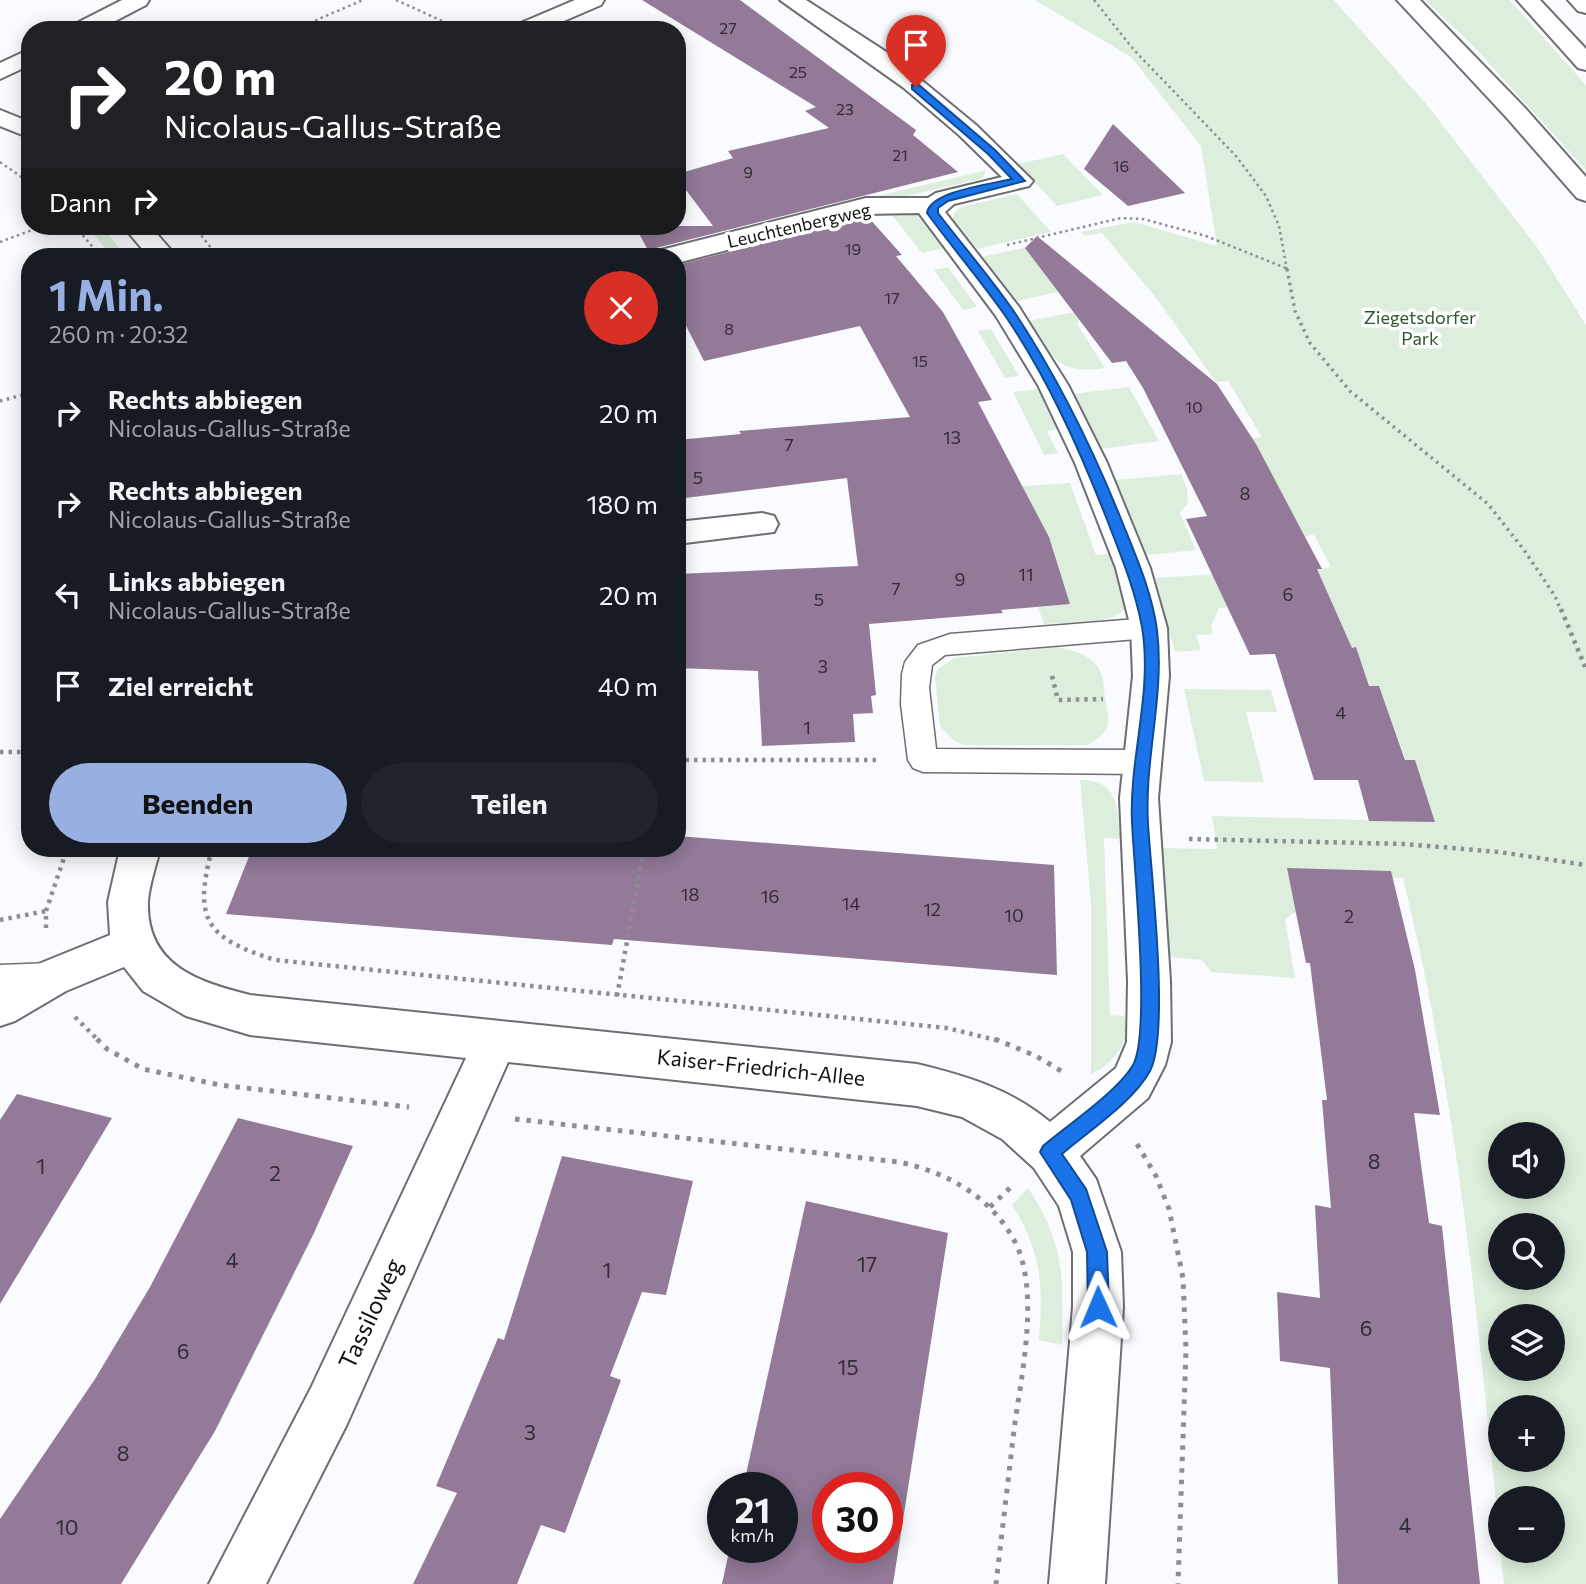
<!DOCTYPE html>
<html lang="de">
<head>
<meta charset="utf-8">
<style>
  :root { --surface:#171b24; --page:#20242c; --text:#f1f3f6; --muted:#9ea1a6; --accent:#98afe2 }
  body { margin:0; font-family:Commissioner,sans-serif; background:var(--page); color:var(--text); height:100vh; display:flex; flex-direction:column; font-size:26px; white-space:nowrap }
  * { box-sizing:border-box; margin:0 }
  p { font-size:23px; color:var(--muted) }
  .icon { flex:none; width:38px; height:38px; fill:none; stroke:currentColor; stroke-width:2; stroke-linecap:round; stroke-linejoin:round }
  .map { position:relative; flex:1; overflow:hidden }
  .sheet { position:absolute; left:21px; top:248px; width:665px; height:609px; display:flex; flex-direction:column; background:var(--surface); border-radius:28px; box-shadow:0 4px 18px #0003 }
  .sheet>* { flex:none }
  .hud { position:absolute; left:21px; top:21px; width:665px; height:214px; border-radius:28px; box-shadow:0 4px 18px #0003; background:#202124; color:#fff; overflow:hidden }
  .fabs { position:absolute; left:1488px; top:1122px; display:grid; gap:14px }
  .fabs a { display:grid; place-items:center; width:77px; height:77px; border-radius:50%; background:var(--surface); box-shadow:0 4px 18px #0003; font-size:35px }
  .speed { position:absolute; left:707px; top:1472px; display:flex; gap:14px; font-size:35px; font-weight:700; text-align:center }
  .speed>* { display:grid; place-content:center; width:91px; height:91px; border-radius:50%; background:var(--surface); box-shadow:0 4px 18px #0003; line-height:1 }
  .speed small { font-size:18px; font-weight:400 }
  .speed .limit { border:10px solid #d22; background:#fff; color:#111 }
  .pin { position:absolute; display:grid; place-items:center; width:60px; height:60px; color:#fff; margin:-72px -30px; border-radius:50% 50% 50% 0; rotate:-45deg; box-shadow:0 0 7px #0007 }
  .pin .icon { rotate:45deg }
  .me { position:absolute; width:77px; margin:-38px; rotate:359deg; stroke-linejoin:round; filter:drop-shadow(0 0 5px #0008) }
  .turn { display:flex; align-items:center; gap:24px; height:147px; padding:0 28px; font-size:32px }
  .turn .icon { width:91px; height:91px; stroke-width:2.5 }
  .turn b { display:block; font-size:49px; line-height:60px }
  .then { display:flex; align-items:center; height:66px; padding:0 28px; background:#0003; gap:14px; font-size:26px }
  .round { display:grid; place-items:center; flex:none; width:74px; height:74px; border-radius:37px; background:var(--page) }
  .summary { display:flex; align-items:center; justify-content:space-between; height:119px; padding:0 28px }
  h1 { font-size:42px; font-weight:700; line-height:52px; color:var(--accent) }
  .primary-button { display:flex; gap:14px; margin-top:auto; padding:14px 28px }
  .primary-button a { flex:1; height:80px; border-radius:42px; background:var(--accent); color:#111; font-size:28px; font-weight:700; line-height:80px; text-align:center }
  .primary-button a+a { background:var(--page); color:var(--text) }
  ul { padding:0; list-style:none }
  li { display:flex; align-items:center; gap:21px; height:91px; padding:0 28px }
  li div { flex:1 }
  li b { display:block; font-size:26px }
  li em { font-style:normal }
  .map>svg:first-child { display:block }
</style>
</head>
<body>
<div class="map">
<svg width="1586" height="1584" viewBox="0 0 1586 1584">
  <rect width="100%" height="100%" fill="#fafbff"/>
  <g fill="#ddefdc" fill-rule="evenodd">
    <path d="M 1035,0 L 1334,0 L 1428,106 L 1537,247 L 1586,325 L 1586,1584 L 1504,1584 L 1500,1551 L 1552,1550 L 1552,1498 L 1500,1498 L 1500,1543 C 1478,1319 1457,1098 1403,878 L 1296,874 L 1304,913 L 1293,913 L 1285,920 L 1295,978 L 1211,972 L 1202,960 L 1169,957 L 1159,848 L 1217,849 L 1212,816 L 1435,822 L 1415,761 L 1406,760 L 1379,686 L 1369,686 L 1356,648 L 1352,648 L 1317,569 L 1331,567 L 1314,535 L 1305,536 L 1267,466 L 1241,441 L 1262,437 L 1228,381 L 1216,382 L 1157,299 L 1102,233 L 1085,236 L 1081,232 L 1134,222 L 1217,246 L 1201,146 L 1131,57 ZM 1500,1134 L 1552,1134 L 1552,1186 L 1500,1186 ZM 1500,1225 L 1552,1225 L 1552,1278 L 1500,1278 ZM 1500,1316 L 1552,1316 L 1552,1368 L 1500,1368 ZM 1500,1407 L 1552,1407 L 1552,1460 L 1500,1460 Z"/>
    <path d="M 1425,0 L 1510,0 L 1586,85 L 1586,170 L 1477,50 Z"/>
    <path d="M 1063,154 L 1103,195 L 1057,206 L 1018,164 Z"/>
    <path d="M 987,170 L 981,179 L 885,201 L 869,198 Z"/>
    <path d="M 1017,194 L 1051,232 L 977,249 L 953,220 L 954,213 L 961,207 Z"/>
    <path d="M 900,212 L 918,215 L 945,248 L 922,253 L 891,214 Z"/>
    <path d="M 87,226 L 101,226 L 127,257 L 112,257 Z"/>
    <path d="M 1045,243 L 1036,262 L 1058,292 L 1017,301 L 982,257 Z"/>
    <path d="M 948,267 L 977,307 L 963,310 L 934,270 Z"/>
    <path d="M 1085,310 L 1077,324 L 1105,368 C 1057,375 1053,358 1029,321 Z"/>
    <path d="M 991,329 L 1019,376 L 1005,378 L 978,331 Z"/>
    <path d="M 1129,387 L 1159,441 L 1100,449 L 1072,394 Z"/>
    <path d="M 1038,389 L 1057,429 L 1047,431 L 1058,453 L 1044,455 L 1013,392 Z"/>
    <path d="M 1181,474 L 1187,488 L 1188,503 L 1180,513 L 1196,550 L 1147,555 L 1116,480 Z"/>
    <path d="M 1070,483 L 1096,555 L 1110,554 L 1125,609 C 1112,625 1064,622 1044,624 L 1038,607 L 1070,604 L 1050,541 L 966,490 Z"/>
    <path d="M 1218,574 L 1230,607 L 1219,608 L 1211,626 L 1213,634 L 1196,635 L 1201,650 L 1175,652 L 1154,578 Z"/>
    <path d="M 1057,647 C 1072,650 1093,655 1100,671 C 1104,679 1104,690 1105,699 C 1110,723 1112,731 1088,745 L 964,745 L 955,741 L 940,726 L 935,678 L 938,669 L 954,658 Z"/>
    <path d="M 1184,689 L 1271,690 L 1277,712 L 1246,712 L 1264,782 L 1204,781 Z"/>
    <path d="M 1080,780 C 1120,780 1116,807 1121,839 L 1104,838 L 1110,1015 L 1129,1017 C 1129,1044 1114,1063 1091,1074 L 1091,903 Z"/>
    <path d="M 1028,1188 C 1066,1245 1063,1278 1062,1345 L 1039,1340 C 1043,1285 1042,1252 1012,1205 Z"/>
  </g>
  <g fill="#927a98" fill-rule="evenodd">
    <path d="M 642,0 L 740,0 L 916,130 L 913,135 L 958,172 L 656,248 L 651,256 L 635,226 L 713,226 L 677,178 L 677,174 L 733,158 L 728,151 L 829,128 L 805,111 L 816,107 Z"/>
    <path d="M 1113,124 L 1185,193 L 1128,206 L 1084,169 Z"/>
    <path d="M 868,217 L 902,255 L 896,256 L 943,312 L 992,400 L 978,402 L 1049,537 L 1070,604 L 1001,610 L 1003,613 L 869,624 L 876,695 L 871,696 L 873,713 L 853,714 L 855,742 L 762,746 L 758,671 L 677,668 L 677,574 L 858,566 L 847,478 L 677,499 L 677,440 L 741,434 L 739,431 L 910,417 L 860,326 L 704,361 L 677,308 L 677,265 Z"/>
    <path d="M 1037,236 L 1217,384 L 1256,444 L 1322,569 L 1317,569 L 1352,648 L 1356,647 L 1369,686 L 1379,686 L 1405,760 L 1415,760 L 1435,822 L 1369,821 L 1358,780 L 1314,780 L 1275,654 L 1250,655 L 1186,519 L 1207,516 L 1143,388 L 1126,361 L 1112,363 L 1025,248 Z"/>
    <path d="M 677,836 L 1054,865 L 1057,975 L 614,939 L 612,945 L 226,914 L 252,849 L 677,849 Z"/>
    <path d="M 1287,868 L 1391,871 L 1415,970 L 1440,1115 L 1414,1113 L 1429,1223 L 1442,1226 L 1480,1584 L 1338,1584 L 1330,1368 L 1280,1361 L 1277,1292 L 1320,1298 L 1315,1205 L 1331,1208 L 1322,1100 L 1327,1100 L 1310,963 L 1306,963 Z"/>
    <path d="M 17,1094 L 112,1118 L 0,1304 L 0,1120 Z"/>
    <path d="M 238,1118 L 353,1146 L 313,1235 L 215,1431 L 121,1584 L 0,1584 L 0,1519 L 95,1379 L 150,1287 Z"/>
    <path d="M 562,1156 L 693,1181 L 666,1295 L 642,1292 L 610,1376 L 621,1380 L 565,1533 L 541,1525 L 517,1584 L 413,1584 L 457,1493 L 436,1486 L 498,1338 L 504,1340 Z"/>
    <path d="M 806,1201 L 948,1233 L 893,1584 L 722,1584 L 730,1547 L 782,1547 L 782,1488 L 743,1488 ZM 828,1488 L 887,1488 L 887,1547 L 828,1547 Z"/>
  </g>
  <g fill="none" stroke-linecap="round" stroke-linejoin="round">
    <defs>
      <g id="service">
        <path d="M 1149,618 L 1159,621 L 1163,628 L 1159,635 L 1149,638 L 945,655 L 932,665 L 929,688 L 936,749 L 1141,750 L 1151,754 L 1156,762 L 1151,770 L 1141,774 L 923,772 L 913,768 L 908,760 L 901,704 L 902,674 L 905,662 L 918,645 L 950,634 Z"/>
        <path d="M 51,963 L 63,968 L 67,978 L 63,988 L 51,993 L 0,995 L 0,965 Z"/>
      </g>
      <g id="minor">
        <path d="M 122,0 L 149,0 L 146,5 L 98,30 L 70,30 L 73,25 Z"/>
        <path d="M 575,0 L 604,0 L 601,5 L 543,30 L 513,30 L 516,25 Z"/>
        <path d="M 780,0 L 806,0 L 891,55 L 976,125 L 1033,181 L 1029,186 L 954,204 L 945,212 L 1019,307 L 1068,385 L 1107,463 L 1150,568 L 1167,628 L 1169,676 L 1158,798 L 1170,981 L 1171,1042 L 1165,1065 L 1148,1098 L 1080,1156 L 1096,1179 L 1121,1252 L 1123,1307 L 1105,1584 L 1049,1584 L 1073,1307 L 1073,1252 L 1059,1206 L 1034,1168 L 1002,1139 L 962,1117 L 917,1106 L 508,1062 L 347,1424 L 266,1584 L 209,1584 L 311,1388 L 466,1058 L 250,1035 L 186,1016 L 143,991 L 124,967 L 66,991 L 15,1021 L 0,1026 L 0,985 L 36,965 L 110,935 L 108,902 L 120,849 L 160,849 C 156,866 149,885 148,902 C 146,966 199,982 250,995 L 917,1064 C 966,1076 1011,1089 1050,1122 L 1116,1068 L 1127,1042 L 1128,981 L 1120,798 L 1133,676 L 1131,628 L 1116,568 L 1075,463 L 1038,385 L 996,316 L 919,213 L 866,214 L 677,263 L 677,257 L 653,257 L 657,251 L 866,198 L 928,198 L 936,193 L 1002,177 L 959,135 L 904,88 Z"/>
        <path d="M 30,49 L 30,65 L 0,79 L 0,63 Z"/>
        <path d="M 0,110 L 30,122 L 30,138 L 0,126 Z"/>
        <path d="M 123,226 L 150,226 L 177,257 L 149,257 Z"/>
        <path d="M 762,513 L 774,516 L 778,524 L 774,532 L 677,544 L 677,522 Z"/>
      </g>
      <g id="motorway">
        <path d="M 1397,0 L 1420,0 L 1525,108 L 1586,177 L 1586,201 L 1577,198 L 1507,118 Z"/>
        <path d="M 1517,0 L 1540,0 L 1586,49 L 1586,70 L 1578,68 Z"/>
        <path d="M 1568,0 L 1586,0 L 1586,13 L 1578,11 Z"/>
      </g>
    </defs>
    <use href="#service" stroke="#6d6e73" stroke-width="3"/>
    <use href="#minor" stroke="#6d6e73" stroke-width="4"/>
    <use href="#motorway" stroke="#6d6e73" stroke-width="4"/>
    <g stroke="#8d8e91" stroke-width="2.5" stroke-dasharray="2.5 3.5" stroke-linecap="butt">
      <path d="M 396,0 L 462,30"/>
      <path d="M 1094,0 L 1134,50 L 1236,156 L 1266,196 L 1279,226 L 1287,270"/>
      <path d="M 293,30 L 363,0"/>
      <path d="M 0,162 L 30,183"/>
      <path d="M 75,226 L 101,257"/>
      <path d="M 194,226 L 218,257"/>
      <path d="M 0,242 L 43,226"/>
      <path d="M 1007,245 L 1121,218 L 1143,219 L 1206,236 L 1288,269"/>
    </g>
    <g stroke="#8d8e91" stroke-width="3.5" stroke-dasharray="2.5 4.5" stroke-linecap="butt">
      <path d="M 1287,269 L 1295,311 L 1310,343 L 1350,391 L 1488,504 L 1524,550 L 1555,596 L 1561,611"/>
      <path d="M 0,401 L 30,393"/>
    </g>
    <g stroke="#8d8e91" stroke-width="4.5" stroke-dasharray="3.5 5" stroke-linecap="butt">
      <path d="M 1561,609 L 1586,669"/>
      <path d="M 1052,676 L 1058,700 L 1103,699"/>
      <path d="M 0,752 L 30,752"/>
      <path d="M 677,760 L 879,760"/>
      <path d="M 1189,839 L 1405,844 L 1499,852 L 1586,865"/>
      <path d="M 212,849 C 193,920 206,938 275,960 L 947,1028 L 1000,1041"/>
      <path d="M 0,920 L 46,911"/>
      <path d="M 46,928 L 46,911 L 67,849"/>
      <path d="M 617,996 L 644,849"/>
      <path d="M 75,1017 L 99,1041"/>
    </g>
    <g stroke="#8d8e91" stroke-width="5" stroke-dasharray="4.5 7" stroke-linecap="butt">
      <path d="M 97,1039 L 107,1049 L 143,1069 L 220,1085 L 409,1107"/>
      <path d="M 995,1039 L 1036,1056 L 1063,1072"/>
      <path d="M 515,1119 L 899,1162 C 946,1172 990,1196 1014,1240 C 1041,1290 1021,1376 1014,1430 C 1008,1481 1002,1533 996,1584"/>
      <path d="M 1137,1144 L 1156,1176 L 1169,1209 L 1183,1278 L 1186,1350 L 1178,1584"/>
      <path d="M 990,1207 L 1012,1186"/>
    </g>
    <use href="#service" fill="#fff" fill-rule="evenodd"/>
    <use href="#minor" fill="#fff" fill-rule="evenodd"/>
    <use href="#motorway" fill="#fff" fill-rule="evenodd"/>
  </g>
  <path fill="#1a73e8" stroke="#114b97" stroke-width="2" d="M 912,85 L 919,85 L 995,150 L 1025,181 L 948,201 L 938,208 L 938,213 C 963,246 991,278 1015,313 C 1058,378 1092,447 1121,519 C 1135,554 1152,592 1157,630 C 1165,695 1144,759 1148,824 C 1151,874 1170,1033 1150,1071 C 1133,1102 1090,1130 1062,1154 L 1086,1189 L 1107,1252 L 1109,1307 L 1106,1315 L 1098,1318 L 1091,1315 L 1088,1307 L 1087,1252 L 1071,1200 L 1040,1152 L 1043,1146 C 1068,1125 1118,1091 1133,1065 C 1151,1034 1134,867 1132,822 C 1129,758 1153,692 1142,627 C 1135,589 1120,553 1106,517 C 1078,446 1047,377 1004,314 C 979,279 952,247 927,213 C 930,191 992,184 1012,179 L 988,154 L 912,89 Z"/>
  <g text-anchor="middle" stroke-width="7" stroke-linejoin="round" paint-order="stroke">
    <g font-size="16" fill="#312c35">
      <text x="728" y="34">27</text>
      <text x="798" y="78">25</text>
      <text x="845" y="115">23</text>
      <text x="900" y="161">21</text>
      <text x="1121" y="172">16</text>
      <text x="748" y="178">9</text>
      <text x="853" y="255">19</text>
      <text x="892" y="304">17</text>
      <text x="729" y="335">8</text>
      <text x="920" y="367">15</text>
      <text x="1194" y="413">10</text>
    </g>
    <g font-size="18" fill="#111214" stroke="#fff">
      <text transform="translate(799 226) rotate(-13)" y="6">Leuchtenbergweg</text>
    </g>
    <g font-size="18" fill="#2c562c" stroke="#fff">
      <text x="1420" y="324">Ziegetsdorfer<tspan x="1420" dy="21">Park</tspan></text>
    </g>
    <g font-size="18" fill="#312c35">
      <text x="952" y="444">13</text>
      <text x="789" y="451">7</text>
      <text x="698" y="484">5</text>
      <text x="1245" y="500">8</text>
      <text x="1026" y="581">11</text>
      <text x="960" y="586">9</text>
      <text x="896" y="595">7</text>
      <text x="1288" y="601">6</text>
      <text x="819" y="606">5</text>
      <text x="823" y="673">3</text>
      <text x="1341" y="719">4</text>
      <text x="807" y="734">1</text>
      <text x="690" y="901">18</text>
      <text x="770" y="903">16</text>
      <text x="851" y="910">14</text>
      <text x="932" y="916">12</text>
      <text x="1014" y="922">10</text>
      <text x="1349" y="923">2</text>
    </g>
    <g font-size="21" fill="#111214" stroke="#fff">
      <text transform="translate(761 1068) rotate(6)" y="7">Kaiser-Friedrich-Allee</text>
    </g>
    <g font-size="21" fill="#312c35">
      <text x="1374" y="1169">8</text>
      <text x="41" y="1174">1</text>
      <text x="275" y="1181">2</text>
      <text x="232" y="1268">4</text>
      <text x="867" y="1272">17</text>
      <text x="607" y="1278">1</text>
      <text x="1366" y="1336">6</text>
      <text x="183" y="1359">6</text>
      <text x="848" y="1375">15</text>
      <text x="530" y="1440">3</text>
      <text x="123" y="1461">8</text>
      <text x="1405" y="1533">4</text>
      <text x="67" y="1535">10</text>
    </g>
    <g font-size="24" fill="#111214" stroke="#fff">
      <text transform="translate(371 1314) rotate(-65)" y="8">Tassiloweg</text>
    </g>
  </g>
</svg>
<div class="fabs">
<a><svg class="icon" aria-label="sound" viewBox="0 0 24 24"><path d="M4 9h4l5-4v14l-5-4H4zM17 9q2 3 0 6"/></svg></a>
<a><svg class="icon" aria-label="search" viewBox="0 0 24 24"><circle cx="10" cy="10" r="6"/><path d="M15 15l6 6"/></svg></a>
<a><svg class="icon" aria-label="layers" viewBox="0 0 24 24"><path d="M12 4l9 5-9 5-9-5zM3 14l9 5 9-5"/></svg></a>
<a>+</a>
<a>−</a>
</div>
<div class="speed"><div>21<small>km/h</small></div><div class="limit">30</div></div>
<div class="pin" style="left:916px;top:87px;background:#d93025"><svg class="icon" aria-label="arrive" viewBox="0 0 24 24"><path d="M6 21V4h12l-3 4 3 4H6"/></svg></div>
<svg class="me" style="left:1098px;top:1307px" viewBox="-20 -20 40 40"><path d="M0-17L14 15 0 8-14 15z" fill="#1a73e8" stroke="#fff" stroke-width="4"/></svg>
<div class="hud">
<div class="turn"><svg class="icon" aria-label="right" viewBox="0 0 24 24"><path d="M7 20v-9h11M14 6l5 5-5 5"/></svg><div><b>20 m</b>Nicolaus-Gallus-Straße</div></div>
<div class="then">Dann<svg class="icon" aria-label="right" viewBox="0 0 24 24"><path d="M7 20v-9h11M14 6l5 5-5 5"/></svg></div>
</div>
<section class="sheet">
<div class="summary"><div><h1>1 Min.</h1><p>260 m · 20:32</p></div><a class="round" style="background:#d93025;color:#fff"><svg class="icon" aria-label="close" viewBox="0 0 24 24"><path d="M6 6l12 12M18 6L6 18"/></svg></a></div>
<ul>
<li><svg class="icon" aria-label="right" viewBox="0 0 24 24"><path d="M7 20v-9h11M14 6l5 5-5 5"/></svg><div><b>Rechts abbiegen</b><p>Nicolaus-Gallus-Straße</p></div><em>20 m</em></li>
<li><svg class="icon" aria-label="right" viewBox="0 0 24 24"><path d="M7 20v-9h11M14 6l5 5-5 5"/></svg><div><b>Rechts abbiegen</b><p>Nicolaus-Gallus-Straße</p></div><em>180 m</em></li>
<li><svg class="icon" aria-label="left" viewBox="0 0 24 24"><path d="M17 20v-9H6M10 6l-5 5 5 5"/></svg><div><b>Links abbiegen</b><p>Nicolaus-Gallus-Straße</p></div><em>20 m</em></li>
<li><svg class="icon" aria-label="arrive" viewBox="0 0 24 24"><path d="M6 21V4h12l-3 4 3 4H6"/></svg><div><b>Ziel erreicht</b></div><em>40 m</em></li>
</ul>
<div class="primary-button"><a>Beenden</a><a>Teilen</a></div>
</section>
</div>
</body>
</html>
